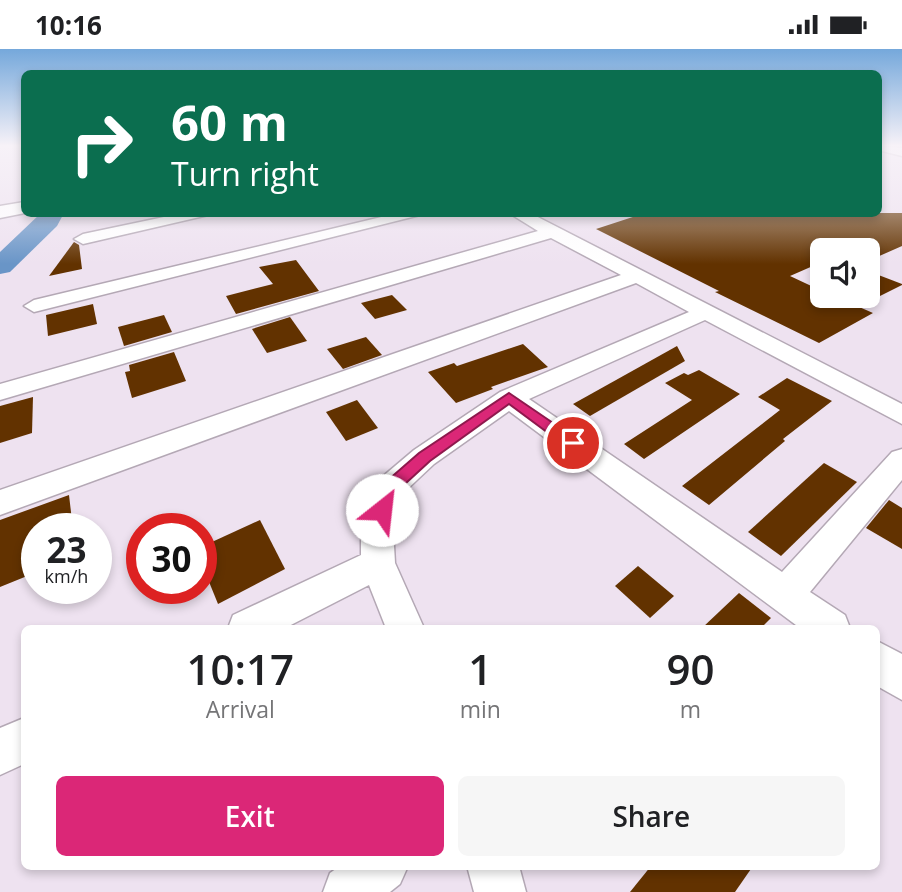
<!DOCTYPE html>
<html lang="en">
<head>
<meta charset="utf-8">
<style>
  :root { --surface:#fff; --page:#f6f6f6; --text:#202124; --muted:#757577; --accent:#db2777 }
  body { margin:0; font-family:"Open Sans",sans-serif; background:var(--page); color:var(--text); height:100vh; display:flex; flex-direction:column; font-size:26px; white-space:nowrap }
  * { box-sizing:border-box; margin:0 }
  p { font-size:23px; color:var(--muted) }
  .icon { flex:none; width:38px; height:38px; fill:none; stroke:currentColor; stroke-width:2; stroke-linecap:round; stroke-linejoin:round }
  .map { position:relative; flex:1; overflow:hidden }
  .panel { position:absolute; left:21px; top:576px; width:859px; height:245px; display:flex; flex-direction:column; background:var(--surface); border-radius:10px; box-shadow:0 4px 10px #0003 }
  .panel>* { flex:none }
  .top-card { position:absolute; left:21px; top:21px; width:861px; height:147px; border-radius:10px; box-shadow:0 4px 10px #0003; background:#0b6e4f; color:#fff; overflow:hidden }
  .tools { position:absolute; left:810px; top:189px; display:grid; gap:14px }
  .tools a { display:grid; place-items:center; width:70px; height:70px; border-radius:10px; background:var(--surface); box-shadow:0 4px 10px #0003; font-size:35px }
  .speed { position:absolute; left:21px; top:464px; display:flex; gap:14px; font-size:35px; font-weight:700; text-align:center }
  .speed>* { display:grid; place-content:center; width:91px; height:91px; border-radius:50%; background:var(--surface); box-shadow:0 4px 10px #0003; line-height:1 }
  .speed small { font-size:18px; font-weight:400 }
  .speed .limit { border:10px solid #d22; background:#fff; color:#111 }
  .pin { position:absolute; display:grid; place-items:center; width:60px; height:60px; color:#fff; margin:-30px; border:4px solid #fff; border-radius:50%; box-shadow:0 2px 7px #0007 }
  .me { position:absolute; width:77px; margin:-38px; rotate:29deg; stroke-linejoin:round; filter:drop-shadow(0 0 5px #0008) }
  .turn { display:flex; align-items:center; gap:24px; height:147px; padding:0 35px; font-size:32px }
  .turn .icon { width:91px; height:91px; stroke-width:2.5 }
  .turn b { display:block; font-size:49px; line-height:60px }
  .eta { display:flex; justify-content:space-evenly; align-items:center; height:119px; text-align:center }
  .eta b { font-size:42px; font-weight:600; line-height:49px }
  .primary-button { display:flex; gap:14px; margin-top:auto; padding:14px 35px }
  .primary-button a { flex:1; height:80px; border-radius:10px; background:var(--accent); color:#fff; font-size:28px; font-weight:600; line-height:80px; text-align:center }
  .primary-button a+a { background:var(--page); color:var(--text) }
  .status { display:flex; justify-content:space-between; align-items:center; height:49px; padding:0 35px; background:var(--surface); direction:ltr }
  .status svg { height:19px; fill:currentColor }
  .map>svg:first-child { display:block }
</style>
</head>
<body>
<div class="status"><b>10:16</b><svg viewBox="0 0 49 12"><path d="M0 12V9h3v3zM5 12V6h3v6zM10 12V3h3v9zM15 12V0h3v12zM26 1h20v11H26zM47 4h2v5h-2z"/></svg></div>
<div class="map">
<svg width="902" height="843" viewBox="0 0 902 843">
  <rect width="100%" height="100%" fill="#eee2f0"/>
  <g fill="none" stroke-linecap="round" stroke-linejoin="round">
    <path fill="#6995c7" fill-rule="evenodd" d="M 41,164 L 64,164 L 57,177 L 10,223 L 0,225 L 0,203 Z"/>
  </g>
  <g fill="#623200">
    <path d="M 645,164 L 902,164 L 902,197 L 868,212 L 868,201 L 822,201 L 822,213 L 790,227 L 822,242 L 822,247 L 834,247 L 873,264 L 819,294 L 715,243 L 719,242 L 596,180 Z"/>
    <path d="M 74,193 L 79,196 L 82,220 L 49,227 Z"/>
    <path d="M 296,211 L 319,242 L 236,265 L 226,247 L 273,235 L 259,218 Z"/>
    <path d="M 868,222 L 902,235 L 902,236 L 868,253 Z"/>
    <path d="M 392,246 L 407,261 L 375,270 L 361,254 Z"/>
    <path d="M 93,255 L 97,275 L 48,287 L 46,266 Z"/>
    <path d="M 164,266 L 172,283 L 124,297 L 118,278 Z"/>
    <path d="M 290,268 L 307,292 L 267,304 L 252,280 Z"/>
    <path d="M 366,288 L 382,306 L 343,320 L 327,300 Z"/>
    <path d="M 523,295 L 548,318 L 491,338 L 493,340 L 456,354 L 428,323 L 454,314 L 457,317 Z"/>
    <path d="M 677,297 L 685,312 L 590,367 L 573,355 Z"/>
    <path d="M 174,303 L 186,332 L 132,349 L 125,323 L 130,322 L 129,316 Z"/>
    <path d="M 699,321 L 740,345 L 644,410 L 624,395 L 692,351 L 665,334 L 684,324 L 688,326 Z"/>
    <path d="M 787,329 L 832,352 L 783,390 L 785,392 L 709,456 L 682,437 L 780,361 L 758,348 Z"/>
    <path d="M 33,348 L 32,384 L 0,394 L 0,357 Z"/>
    <path d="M 357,351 L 378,379 L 346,392 L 326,363 Z"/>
    <path d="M 824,414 L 857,433 L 781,507 L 748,483 Z"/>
    <path d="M 69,446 L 73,480 L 37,480 L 37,523 L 0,538 L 0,471 Z"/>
    <path d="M 889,451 L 902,459 L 902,500 L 866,479 Z"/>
    <path d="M 260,471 L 285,520 L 218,555 L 201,513 L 201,498 Z"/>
    <path d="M 638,517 L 674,547 L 650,569 L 615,537 Z"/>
    <path d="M 739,544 L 771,569 L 761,579 L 702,579 Z"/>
    <path d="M 651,817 L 753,817 L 735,843 L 630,843 Z"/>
  </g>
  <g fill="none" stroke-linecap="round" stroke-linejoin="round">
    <defs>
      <g id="minor">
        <path d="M 878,97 L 902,99 L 902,107 L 878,101 Z"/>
        <path d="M 183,164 L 217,164 L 83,195 L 74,190 L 83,185 Z"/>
        <path d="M 398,164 L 428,164 L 34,263 L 24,257 L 34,251 Z"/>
        <path d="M 509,164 L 530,164 L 902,355 L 902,375 L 705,271 L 529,350 L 782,523 L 892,403 L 902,400 L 902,431 L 810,543 L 845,566 L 850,579 L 800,579 L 509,362 L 434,415 L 400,447 L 393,479 L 395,514 L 424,579 L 386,579 L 369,536 L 285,579 L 228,579 L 233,566 L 361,506 L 361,479 L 371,442 L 375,434 L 414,401 L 500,343 L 689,263 L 636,234 L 0,466 L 0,441 L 621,226 L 551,189 L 0,351 L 0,335 L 538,182 Z"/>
        <path d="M 877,592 L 902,605 L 902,651 L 877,637 Z"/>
        <path d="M 24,669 L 24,715 L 0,726 L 0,679 Z"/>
        <path d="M 340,817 L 408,817 L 400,835 L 390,843 L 323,843 L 330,824 Z"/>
        <path d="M 467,817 L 519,817 L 526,843 L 474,843 Z"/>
      </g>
      <path id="tertiary" d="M 24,153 L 25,164 L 0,169 L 0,157 Z"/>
    </defs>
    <use href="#minor" stroke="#b4a8b5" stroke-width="3"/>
    <use href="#tertiary" stroke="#b4a8b5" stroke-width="3"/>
    <use href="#minor" fill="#fff" fill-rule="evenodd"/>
    <use href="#tertiary" fill="#fff" fill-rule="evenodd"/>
  </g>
  <linearGradient id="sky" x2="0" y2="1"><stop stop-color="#75a8db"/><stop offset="0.45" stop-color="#f7f2f8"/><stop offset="1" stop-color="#f7f2f8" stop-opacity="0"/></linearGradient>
  <rect width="902" height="215" fill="url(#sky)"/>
  <path fill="#db2777" stroke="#8e194d" stroke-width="2" d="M 509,344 L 578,391 L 578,398 L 567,398 L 509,355 L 430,412 L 394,445 L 388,466 L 376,466 L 373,461 L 380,438 L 419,404 Z"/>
</svg>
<div class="tools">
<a><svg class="icon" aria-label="sound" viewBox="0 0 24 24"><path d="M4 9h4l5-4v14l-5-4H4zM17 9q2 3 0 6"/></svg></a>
</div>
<div class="speed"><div>23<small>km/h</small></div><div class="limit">30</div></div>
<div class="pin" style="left:573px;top:394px;background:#d93025"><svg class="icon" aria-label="arrive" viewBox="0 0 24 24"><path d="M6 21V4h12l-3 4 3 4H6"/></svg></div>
<svg class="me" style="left:382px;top:461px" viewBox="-20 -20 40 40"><circle r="19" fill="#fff"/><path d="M0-13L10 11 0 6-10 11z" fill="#db2777"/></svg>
<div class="top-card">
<div class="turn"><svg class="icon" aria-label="right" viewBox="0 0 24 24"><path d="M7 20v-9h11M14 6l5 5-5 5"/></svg><div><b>60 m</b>Turn right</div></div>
</div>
<section class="panel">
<div class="eta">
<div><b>10:17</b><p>Arrival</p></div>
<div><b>1</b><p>min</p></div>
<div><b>90</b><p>m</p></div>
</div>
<div class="primary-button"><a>Exit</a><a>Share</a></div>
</section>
</div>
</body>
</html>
